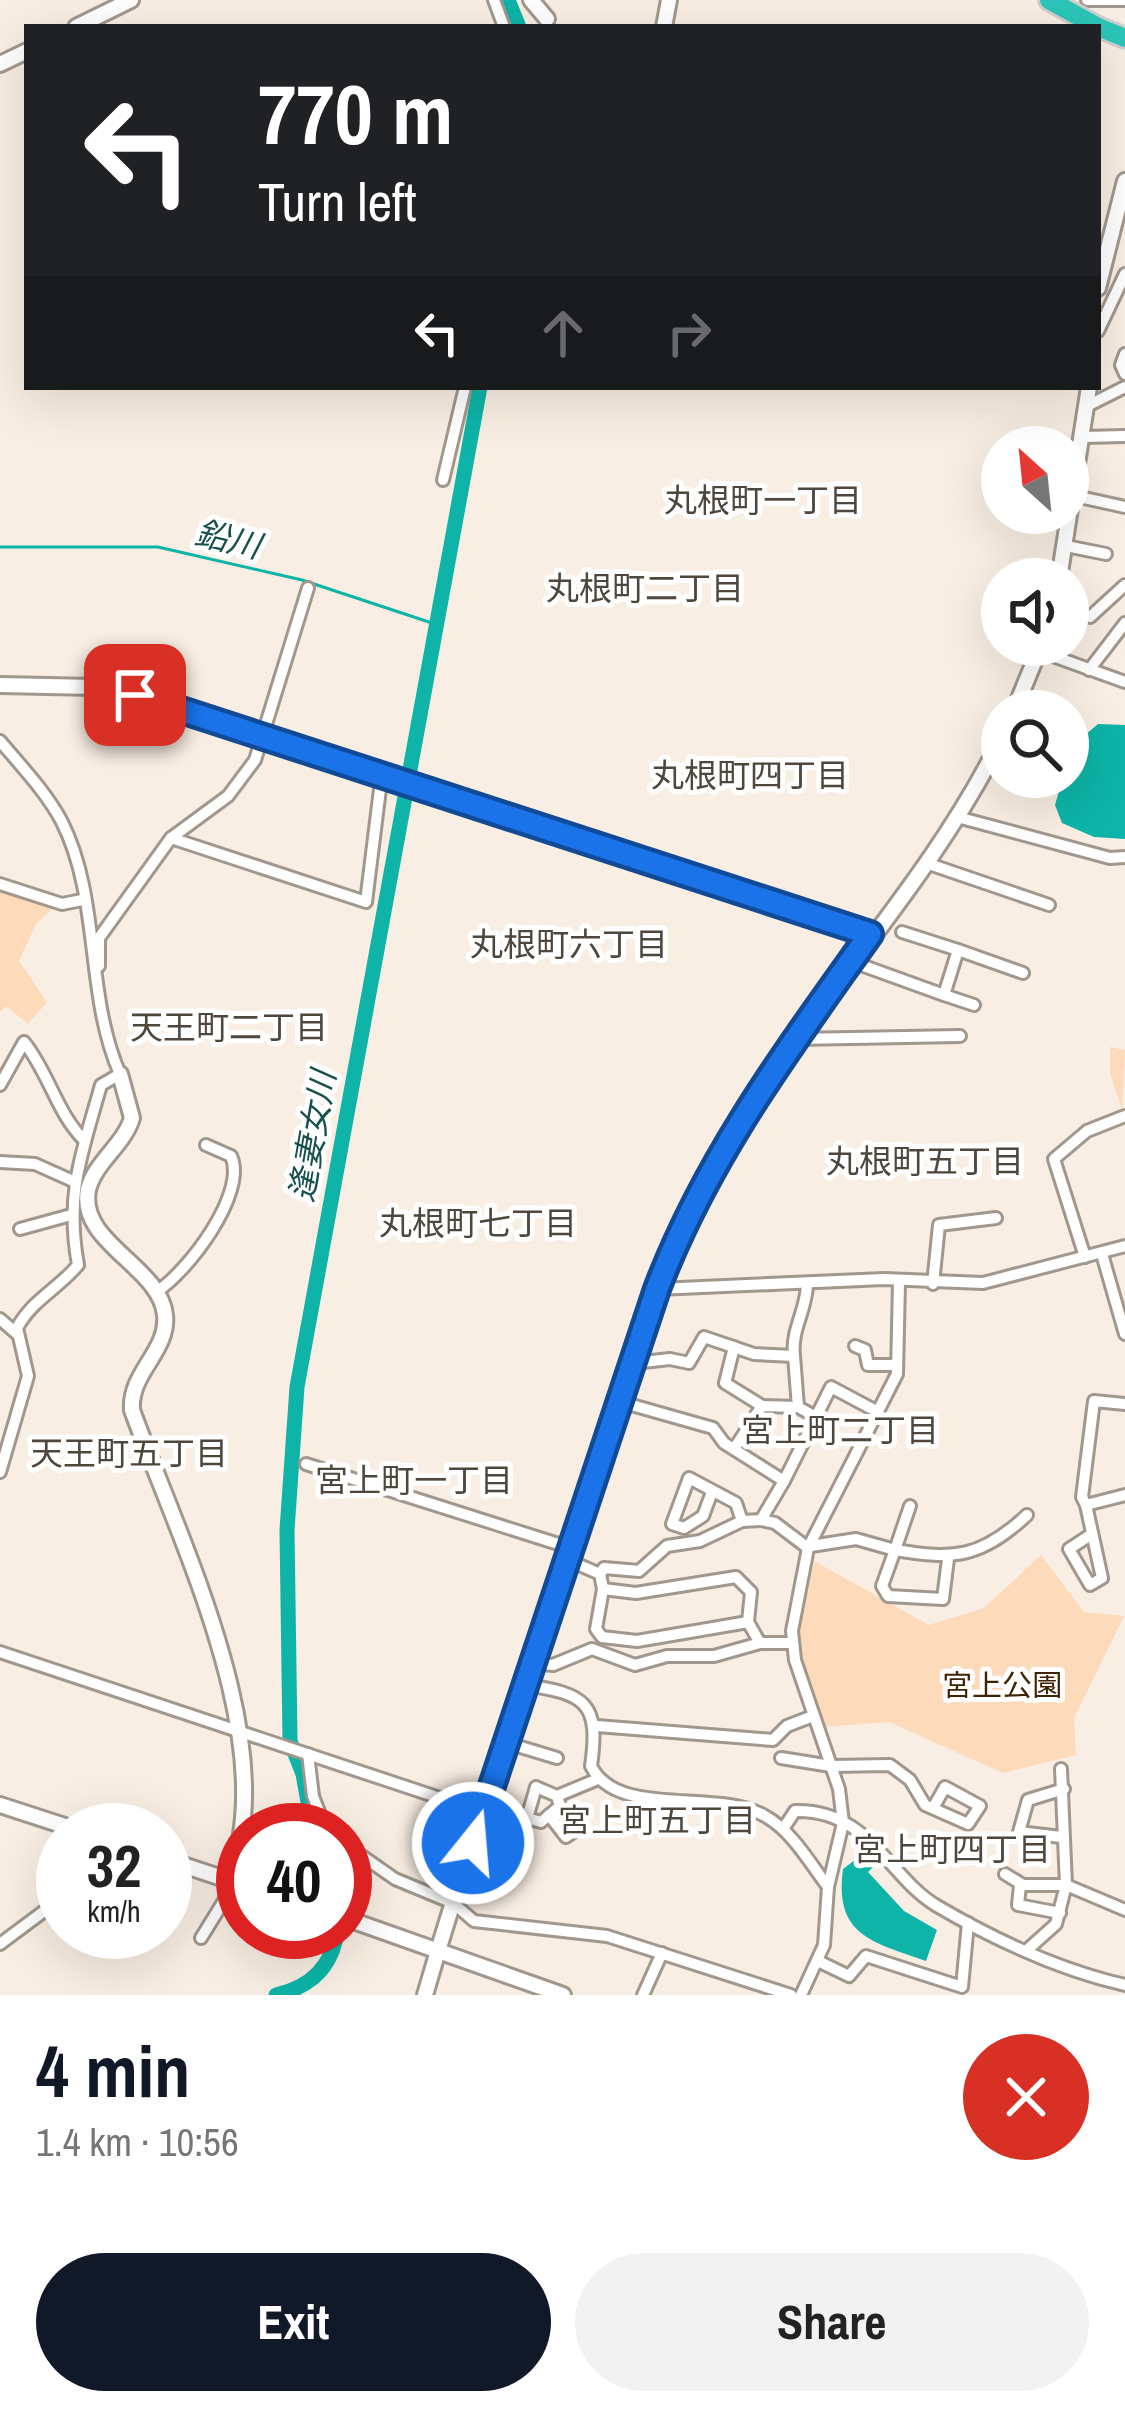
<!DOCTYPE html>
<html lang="en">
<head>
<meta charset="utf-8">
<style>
  :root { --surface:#fff; --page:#f2f2f2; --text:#222; --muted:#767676; --accent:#111827 }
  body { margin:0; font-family:"Archivo Narrow","Noto Sans JP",sans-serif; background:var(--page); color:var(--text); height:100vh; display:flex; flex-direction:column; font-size:45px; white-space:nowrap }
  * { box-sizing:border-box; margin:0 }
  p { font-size:39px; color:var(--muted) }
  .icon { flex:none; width:66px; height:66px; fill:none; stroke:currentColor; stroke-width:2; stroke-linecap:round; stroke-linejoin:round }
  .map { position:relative; height:1995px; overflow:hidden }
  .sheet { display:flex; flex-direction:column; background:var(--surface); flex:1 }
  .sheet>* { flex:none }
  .top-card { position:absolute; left:24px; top:24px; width:1077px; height:366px; border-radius:0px; box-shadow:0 12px 48px #0002; background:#202124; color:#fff; overflow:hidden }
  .needle { width:78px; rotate:333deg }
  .tools { position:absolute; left:981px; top:426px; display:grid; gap:24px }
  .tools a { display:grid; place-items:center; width:108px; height:108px; border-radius:50%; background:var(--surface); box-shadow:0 12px 48px #0002; font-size:60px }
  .speed { position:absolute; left:36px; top:1803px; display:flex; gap:24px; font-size:60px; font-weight:700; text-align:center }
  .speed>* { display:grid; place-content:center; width:156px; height:156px; border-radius:50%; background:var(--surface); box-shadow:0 12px 48px #0002; line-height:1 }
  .speed small { font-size:30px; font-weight:400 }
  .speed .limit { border:18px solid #d22; background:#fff; color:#111 }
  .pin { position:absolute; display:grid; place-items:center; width:102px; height:102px; color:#fff; margin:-51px; border-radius:24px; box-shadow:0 6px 18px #0006 }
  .me { position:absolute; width:132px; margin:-66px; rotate:17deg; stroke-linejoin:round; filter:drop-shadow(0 0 9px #0008) }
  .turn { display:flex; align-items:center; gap:42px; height:252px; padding:0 36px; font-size:54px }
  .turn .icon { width:156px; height:156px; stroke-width:2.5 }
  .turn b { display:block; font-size:84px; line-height:102px }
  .lanes { display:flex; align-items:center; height:114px; padding:0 36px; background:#0003; justify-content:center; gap:60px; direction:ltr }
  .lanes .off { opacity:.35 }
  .round { display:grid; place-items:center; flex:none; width:126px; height:126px; border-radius:63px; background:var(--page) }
  .headline { display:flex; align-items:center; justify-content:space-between; height:204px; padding:0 36px }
  h1 { font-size:72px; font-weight:700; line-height:90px; color:var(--accent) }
  .action { display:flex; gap:24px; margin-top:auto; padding:24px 36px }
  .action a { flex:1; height:138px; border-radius:72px; background:var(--accent); color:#fff; font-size:48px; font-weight:700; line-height:138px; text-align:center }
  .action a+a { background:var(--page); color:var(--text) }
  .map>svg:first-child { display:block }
</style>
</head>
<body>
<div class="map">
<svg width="1125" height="1995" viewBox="0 0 1125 1995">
  <rect width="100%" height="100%" fill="#f9eee3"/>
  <g fill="#fddaba">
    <path d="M 0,886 L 55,906 L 36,924 L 19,961 L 47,1002 L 28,1024 L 6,1006 L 0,1012 Z"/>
    <path d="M 1110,1047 L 1125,1050 L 1122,1110 L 1110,1073 Z"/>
    <path d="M 1041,1555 L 1084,1612 L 1124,1616 L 1074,1718 L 1076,1755 L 1003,1773 L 889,1722 L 822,1727 L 796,1651 L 814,1561 L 929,1625 L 984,1608 Z"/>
  </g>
  <g fill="#0db4a7">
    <path d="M 1098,724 L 1125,725 L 1125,839 L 1094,837 L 1062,823 L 1055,805 L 1063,777 L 1068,777 L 1072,746 Z"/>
    <path d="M 867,1851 L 879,1861 L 868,1872 L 904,1911 L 937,1930 L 926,1961 C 873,1942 834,1936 843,1869 Z"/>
  </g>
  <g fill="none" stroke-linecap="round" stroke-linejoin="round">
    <path stroke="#0db4a7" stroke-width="3" d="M 0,547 L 158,547 L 302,580 L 438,625"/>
    <g stroke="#0db4a7" stroke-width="15">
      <path d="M 508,0 L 519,27"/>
      <path d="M 313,1830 L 303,1774 L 290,1741 L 287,1530 L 297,1387 L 480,387"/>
      <path d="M 276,1995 C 311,1987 332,1967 337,1932"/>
    </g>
    <defs>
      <g id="street">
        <path d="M 494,0 L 504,27"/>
        <path d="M 1087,0 L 1125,0"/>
        <path d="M 1098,331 L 1125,274"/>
        <path d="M 1125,354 L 1121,365 L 1125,374"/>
        <path d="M 1087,406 L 1125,387"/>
        <path d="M 1083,437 L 1125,436"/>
        <path d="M 443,480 L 465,387"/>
        <path d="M 1075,496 L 1125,507"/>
        <path d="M 1066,546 L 1106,554"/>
        <path d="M 1090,617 L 1125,585"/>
        <path d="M 1039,651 L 1125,682"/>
        <path d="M 1089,670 L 1125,623"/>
        <path d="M 0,741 C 21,766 47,793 62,822 C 101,900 85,995 120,1074 L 101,1085 C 82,1153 65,1193 78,1265 C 58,1289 33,1299 17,1328 L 28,1376 L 0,1472"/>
        <path d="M 961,818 L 1110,858 L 1125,857"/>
        <path d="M 171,838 L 366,902 L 382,773"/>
        <path d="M 929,864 L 1049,905"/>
        <path d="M 0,884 L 62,904 L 82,900"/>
        <path d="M 902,932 L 958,950"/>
        <path d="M 850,961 L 944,995 L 958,950 L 1023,973"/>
        <path d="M 99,966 L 99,938 L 171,838 L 228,796 L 255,760 L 308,588"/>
        <path d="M 944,995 L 974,1005"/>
        <path d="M 796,1039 L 960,1036"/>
        <path d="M 0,1085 L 24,1042 C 49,1073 57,1114 85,1141"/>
        <path d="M 0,1162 L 35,1164 L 73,1181"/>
        <path d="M 20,1229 L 71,1215"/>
        <path d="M 1102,1254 L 1125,1334"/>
        <path d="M 1085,1257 L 1054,1159 L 1087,1131 L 1125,1116"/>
        <path d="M 933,1284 L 939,1225 L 996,1218"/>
        <path d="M 657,1289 L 884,1279 L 983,1283 L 1125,1246"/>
        <path d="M 156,1292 C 187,1273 248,1193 231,1156 L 206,1145"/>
        <path d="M 0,1319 L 16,1333"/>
        <path d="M 855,1346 L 865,1350 L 868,1365 L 897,1365"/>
        <path d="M 734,1347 L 725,1383 L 762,1406"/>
        <path d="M 794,1356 L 798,1407"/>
        <path d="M 634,1363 L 670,1359 L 689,1363 L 704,1337 L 754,1354 L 794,1356 C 791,1329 806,1312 807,1285"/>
        <path d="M 621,1402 L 713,1428 L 724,1443 L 784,1481 L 761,1520 L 775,1523 L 808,1548"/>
        <path d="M 1125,1404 L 1094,1401 L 1082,1497 L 1086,1505 L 1125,1495"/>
        <path d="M 734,1449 L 762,1406 L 798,1407 L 816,1417"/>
        <path d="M 306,1464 L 571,1548"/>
        <path d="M 784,1481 L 831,1387 L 878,1412"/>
        <path d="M 712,1492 L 703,1516 L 684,1528 L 672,1524 L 689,1478 L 736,1503 L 742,1521 L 761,1520"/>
        <path d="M 1086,1505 L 1102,1578 L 1090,1585 L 1069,1549 L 1092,1534"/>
        <path d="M 910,1506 L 895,1550 C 954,1560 981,1558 1027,1515"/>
        <path d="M 811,1546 L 856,1539 L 895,1550 L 882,1586 L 888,1596 L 943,1599 L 948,1559"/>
        <path d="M 568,1560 L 600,1574 L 603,1589 L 596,1629 L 602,1637 L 637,1641 L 748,1622"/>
        <path d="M 600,1574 L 604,1568 L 639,1571 L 667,1546 L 700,1541 L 742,1521"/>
        <path d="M 603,1589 L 636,1593 L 736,1577 L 751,1592 L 748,1622 L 760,1643"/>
        <path d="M 0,1652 L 482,1812"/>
        <path d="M 533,1663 L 553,1665 L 592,1649 L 635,1665 L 667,1656 L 714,1656 L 760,1643 L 791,1643"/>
        <path d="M 526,1685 C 586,1694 600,1703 591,1766 C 617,1819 716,1788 765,1816 C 792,1831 810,1863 828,1887"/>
        <path d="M 597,1726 L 773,1740 L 787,1726 L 813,1716"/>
        <path d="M 504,1742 L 557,1758"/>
        <path d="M 308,1754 L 313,1796 L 326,1830"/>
        <path d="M 781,1758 L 831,1766 L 890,1765 L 910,1780 L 925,1805 L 968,1824 L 980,1806 L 945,1787 L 933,1808"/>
        <path d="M 557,1796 L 560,1806 L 541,1822 L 527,1818 L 536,1787 L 557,1796 L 598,1779"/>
        <path d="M 549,1815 L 566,1837 L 579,1828"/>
        <path d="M 783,1829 L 795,1811 C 869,1809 888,1877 937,1906 C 995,1940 1060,1970 1125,1985"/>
        <path d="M 1061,1837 L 1019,1832 L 1028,1800 L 1064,1789"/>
        <path d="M 345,1844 L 395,1879 L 453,1903 L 474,1921 L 607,1936 L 791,1995"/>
        <path d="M 345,1870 L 356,1922"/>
        <path d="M 1005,1874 L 1023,1885"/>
        <path d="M 1060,1913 L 1018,1905 L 1020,1885 L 1066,1885 L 1061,1769"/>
        <path d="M 201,1938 L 235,1883"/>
        <path d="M 0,1944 L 63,1897"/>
        <path d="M 1027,1950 L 1056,1924 L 1066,1885 L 1125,1910"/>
        <path d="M 820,1962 L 849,1976 L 866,1956 L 962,1987 L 968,1923"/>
        <path d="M 643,1995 L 662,1953"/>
        <path d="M 801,1995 L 824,1945 L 828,1887 L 843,1823 L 839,1789 L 795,1660 L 792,1631 L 808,1548 L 897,1374 L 899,1282"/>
      </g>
      <g id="secondary">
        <path d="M 531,0 L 547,19"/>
        <path d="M 76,27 L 131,0"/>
        <path d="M 664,27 L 669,0"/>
        <path d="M 0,64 L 27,51"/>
        <path d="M 1098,288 L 1125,181"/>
        <path d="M 1059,579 L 1089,387"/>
        <path d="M 0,685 L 95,687 L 135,695 L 870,934"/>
        <path d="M 1014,711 L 1041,645"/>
        <path d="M 120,1074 L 132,1118 C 124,1145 94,1163 88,1190 C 78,1243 160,1266 165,1315 C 169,1351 129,1373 132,1410 C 177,1535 285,1749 228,1880"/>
        <path d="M 0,1805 L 77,1830"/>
        <path d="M 165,1859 L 243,1885"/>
        <path d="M 345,1918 L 563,1995"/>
        <path d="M 425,1995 C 473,1829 532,1667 587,1504 C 623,1395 652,1282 706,1181 C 790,1022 923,898 1002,737"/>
      </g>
      <g id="highway">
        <path d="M 1049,0 L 1098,27"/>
        <path d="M 1098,27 L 1125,38"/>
      </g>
    </defs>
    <use href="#street" stroke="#a1978d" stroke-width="16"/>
    <use href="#secondary" stroke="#a1978d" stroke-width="20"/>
    <use href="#highway" stroke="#d0cfce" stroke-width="24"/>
    <use href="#street" stroke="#fff" stroke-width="10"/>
    <use href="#secondary" stroke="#fff" stroke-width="14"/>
    <use href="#highway" stroke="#2bc6b8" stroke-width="18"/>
  </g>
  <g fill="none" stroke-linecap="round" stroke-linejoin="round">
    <defs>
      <path id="route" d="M 135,695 L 870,934 C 789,1048 707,1157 657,1289 L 473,1843"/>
    </defs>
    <use href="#route" stroke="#114b97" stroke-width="30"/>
    <use href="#route" stroke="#1a73e8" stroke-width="21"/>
  </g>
  <g text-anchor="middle" stroke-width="10" stroke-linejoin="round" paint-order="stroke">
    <g font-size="30" fill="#3f2404" stroke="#fff">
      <text x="1002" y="1696">宮上公園</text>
    </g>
    <g font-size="33" fill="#4f463d" stroke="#fff">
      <text x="763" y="512">丸根町一丁目</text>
      <text x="645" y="600">丸根町二丁目</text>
      <text x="750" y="787">丸根町四丁目</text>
      <text x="569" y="956">丸根町六丁目</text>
      <text x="229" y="1039">天王町二丁目</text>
      <text x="925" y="1173">丸根町五丁目</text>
      <text x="478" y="1235">丸根町七丁目</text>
      <text x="840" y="1442">宮上町二丁目</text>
      <text x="129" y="1465">天王町五丁目</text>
      <text x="414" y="1492">宮上町一丁目</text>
      <text x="657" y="1832">宮上町五丁目</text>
      <text x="952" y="1861">宮上町四丁目</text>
    </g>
    <g font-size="33" font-style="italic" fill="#16514c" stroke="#fff">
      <text transform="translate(228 539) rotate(13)" y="12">鉛川</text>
      <text transform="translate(312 1136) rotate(-80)" y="12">逢妻女川</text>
    </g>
  </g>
</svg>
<div class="tools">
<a><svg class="needle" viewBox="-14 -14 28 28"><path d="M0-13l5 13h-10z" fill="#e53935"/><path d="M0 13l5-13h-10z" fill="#767676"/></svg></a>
<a><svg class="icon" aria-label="sound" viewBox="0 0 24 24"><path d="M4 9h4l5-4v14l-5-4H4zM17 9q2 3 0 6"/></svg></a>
<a><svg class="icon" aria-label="search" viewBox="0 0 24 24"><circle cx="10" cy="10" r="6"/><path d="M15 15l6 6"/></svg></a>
</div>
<div class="speed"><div>32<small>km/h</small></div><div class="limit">40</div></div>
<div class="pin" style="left:135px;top:695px;background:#d93025"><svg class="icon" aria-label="arrive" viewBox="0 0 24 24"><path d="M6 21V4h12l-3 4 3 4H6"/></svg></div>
<svg class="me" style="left:473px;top:1843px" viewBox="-20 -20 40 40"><circle r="17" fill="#1a73e8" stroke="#fff" stroke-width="3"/><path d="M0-11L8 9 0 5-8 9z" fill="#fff"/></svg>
<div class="top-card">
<div class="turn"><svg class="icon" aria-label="left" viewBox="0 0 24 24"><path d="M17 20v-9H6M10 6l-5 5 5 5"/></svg><div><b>770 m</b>Turn left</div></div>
<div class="lanes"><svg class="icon" aria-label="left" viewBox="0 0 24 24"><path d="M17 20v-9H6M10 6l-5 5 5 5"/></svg><svg class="icon off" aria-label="ahead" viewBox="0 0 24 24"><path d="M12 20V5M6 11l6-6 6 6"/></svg><svg class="icon off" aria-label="right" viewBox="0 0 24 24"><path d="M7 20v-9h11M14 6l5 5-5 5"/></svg></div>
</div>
</div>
<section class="sheet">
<div class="headline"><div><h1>4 min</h1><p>1.4 km · 10:56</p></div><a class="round" style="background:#d93025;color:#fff"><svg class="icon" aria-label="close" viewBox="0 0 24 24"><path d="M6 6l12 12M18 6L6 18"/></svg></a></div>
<div class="action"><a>Exit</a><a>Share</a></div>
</section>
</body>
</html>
